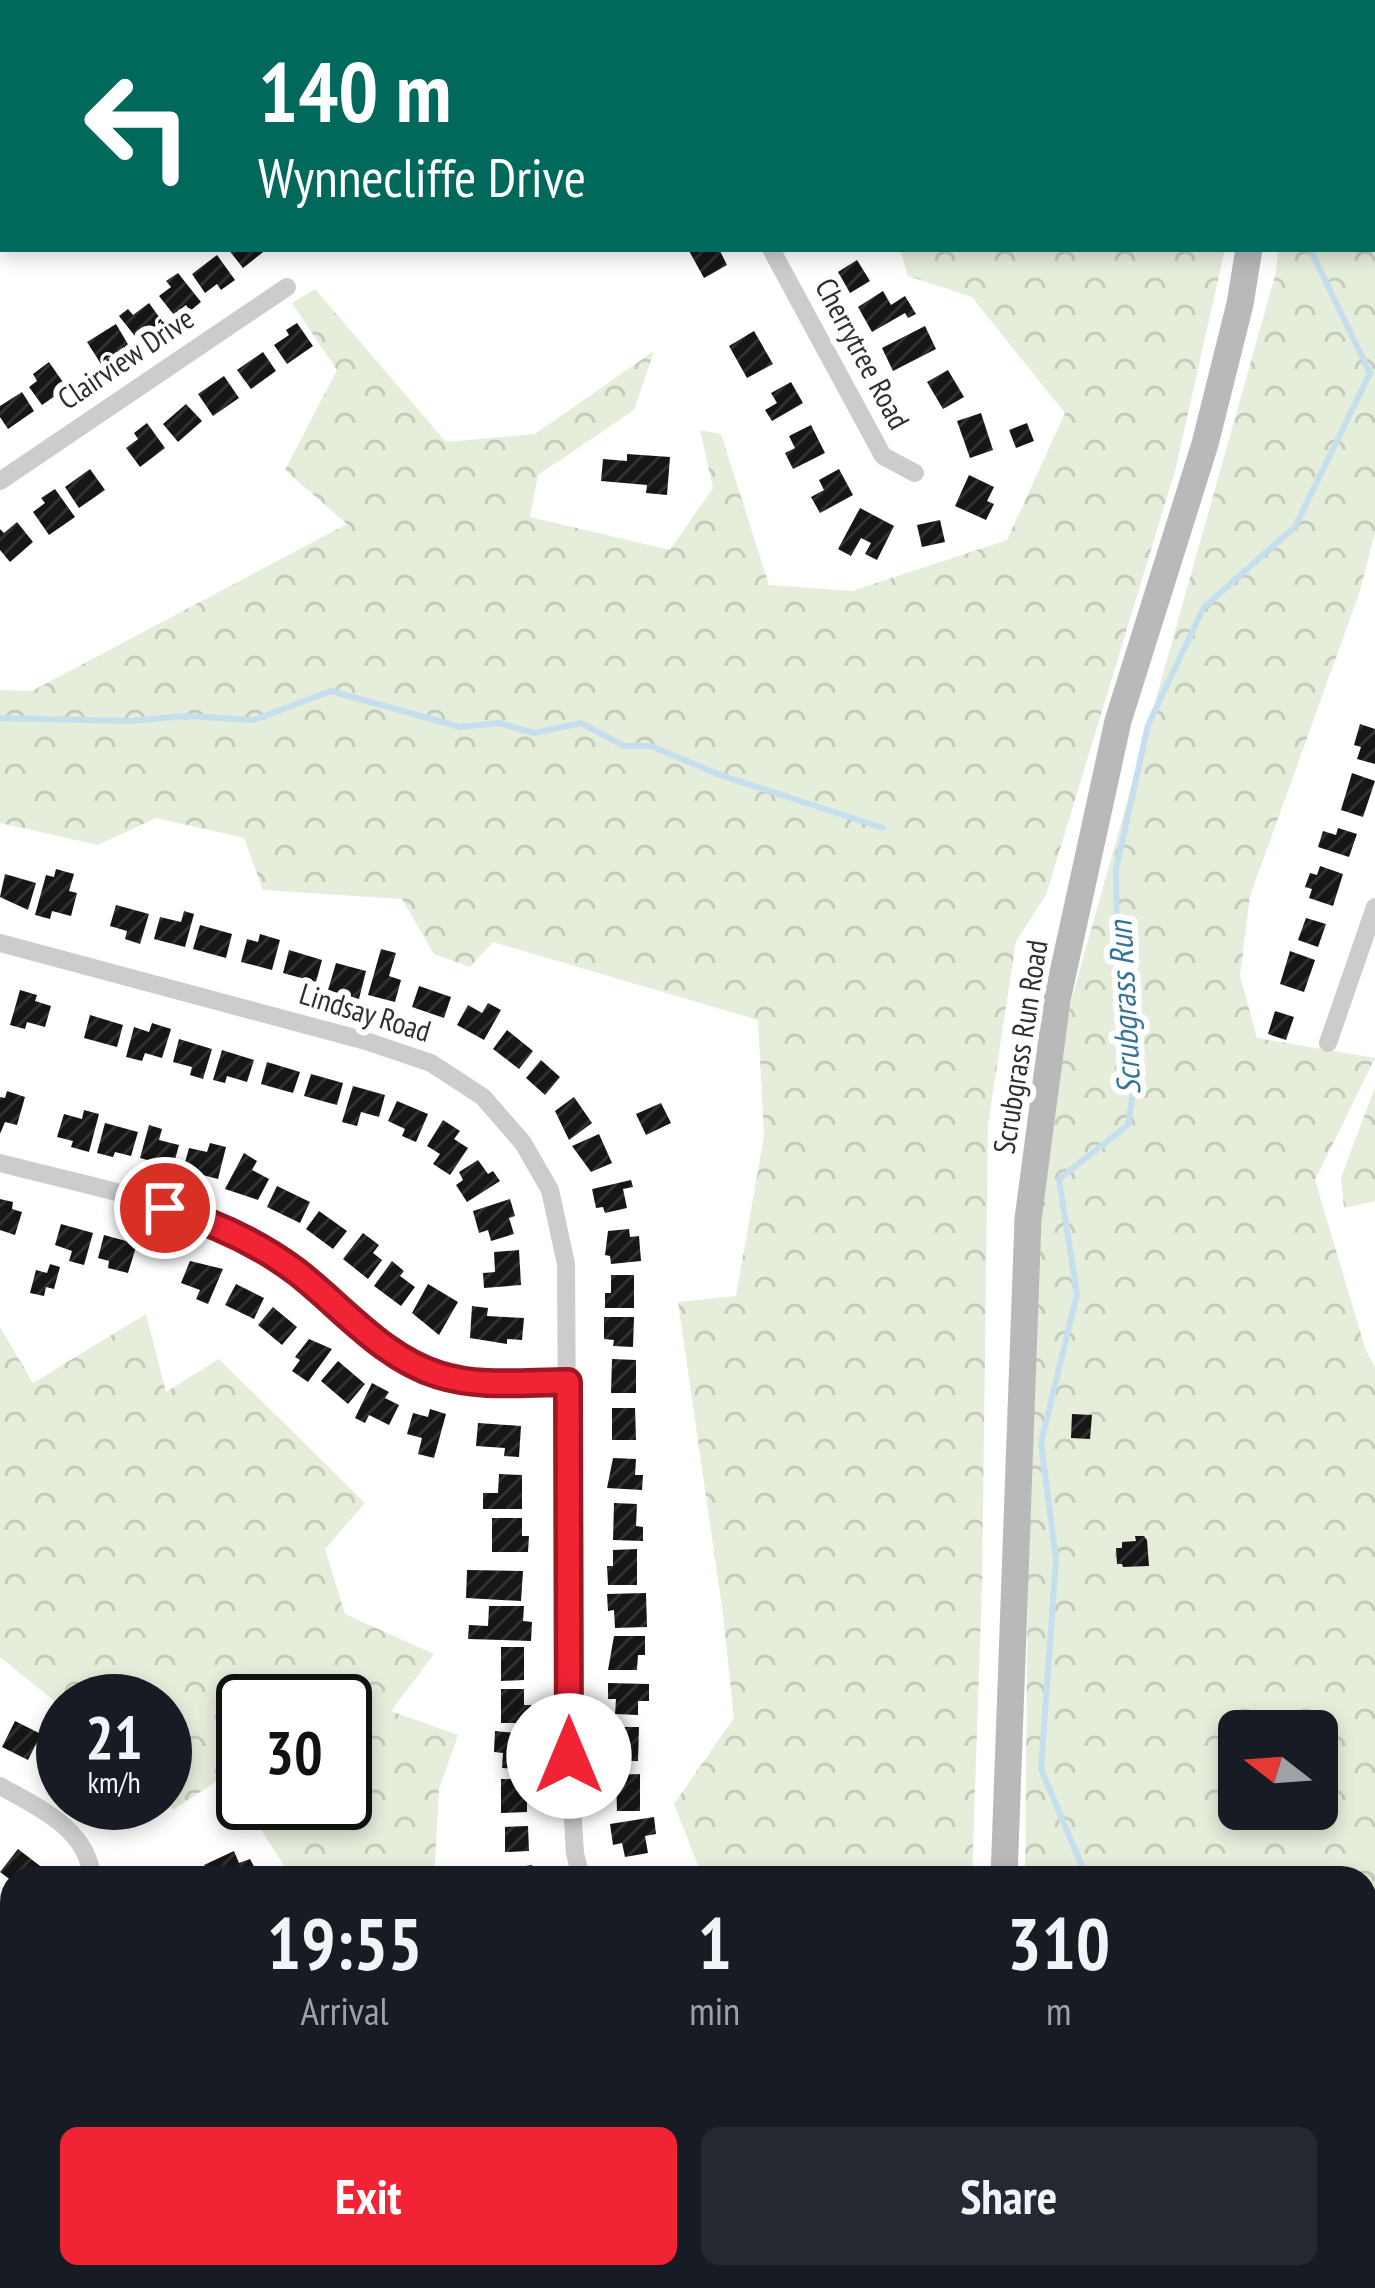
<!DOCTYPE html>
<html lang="en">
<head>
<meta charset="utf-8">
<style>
  :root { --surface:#171b24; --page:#242831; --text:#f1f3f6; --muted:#9ea1a6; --accent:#f32336 }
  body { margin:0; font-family:"PT Sans Narrow",sans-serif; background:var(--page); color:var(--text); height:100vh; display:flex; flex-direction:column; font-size:45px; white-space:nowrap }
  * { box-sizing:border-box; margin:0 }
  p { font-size:39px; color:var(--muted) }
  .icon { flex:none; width:66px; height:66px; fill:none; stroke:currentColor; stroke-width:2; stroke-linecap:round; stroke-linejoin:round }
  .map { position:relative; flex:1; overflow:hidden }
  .panel { position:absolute; left:0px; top:1866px; width:1377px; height:423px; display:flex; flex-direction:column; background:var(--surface); border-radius:36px 36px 0 0; box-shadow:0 6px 18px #0003 }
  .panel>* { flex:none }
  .guide { position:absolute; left:0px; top:0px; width:1377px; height:252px; box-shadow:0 6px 18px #0003; background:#00695c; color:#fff; overflow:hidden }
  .needle { width:78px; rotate:287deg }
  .controls { position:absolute; left:1218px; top:1710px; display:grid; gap:24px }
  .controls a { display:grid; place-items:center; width:120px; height:120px; border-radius:18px; background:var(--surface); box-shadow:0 6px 18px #0003; font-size:60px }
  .speed { position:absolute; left:36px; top:1674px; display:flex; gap:24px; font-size:60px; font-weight:700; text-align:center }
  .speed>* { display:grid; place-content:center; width:156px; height:156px; border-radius:50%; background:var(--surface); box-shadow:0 6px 18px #0003; line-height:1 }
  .speed small { font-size:30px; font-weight:400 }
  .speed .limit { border:6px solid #111; border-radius:18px; background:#fff; color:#111 }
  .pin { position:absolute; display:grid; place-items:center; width:102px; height:102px; color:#fff; margin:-51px; border:6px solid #fff; border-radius:50%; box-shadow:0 3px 12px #0007 }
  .me { position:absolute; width:132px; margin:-66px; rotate:0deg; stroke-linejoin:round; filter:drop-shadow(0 0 9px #0008) }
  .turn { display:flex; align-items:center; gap:42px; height:252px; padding:0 60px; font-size:54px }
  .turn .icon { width:156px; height:156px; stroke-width:2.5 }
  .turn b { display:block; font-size:84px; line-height:102px }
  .eta { display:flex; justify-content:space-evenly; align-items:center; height:204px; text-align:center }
  .eta b { font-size:72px; font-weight:700; line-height:84px }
  .button { display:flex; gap:24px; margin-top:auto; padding:24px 60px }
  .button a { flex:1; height:138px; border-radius:18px; background:var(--accent); color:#fff; font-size:48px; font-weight:700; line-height:138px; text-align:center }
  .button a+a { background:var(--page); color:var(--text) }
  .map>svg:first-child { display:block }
</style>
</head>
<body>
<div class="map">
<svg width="1375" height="2288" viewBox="0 0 1375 2288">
  <defs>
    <pattern id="forest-crowns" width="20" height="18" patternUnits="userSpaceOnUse" patternTransform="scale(3)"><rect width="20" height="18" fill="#e5eddb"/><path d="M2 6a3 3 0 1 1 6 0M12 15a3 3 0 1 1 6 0" fill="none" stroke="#c5ccbc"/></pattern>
    <pattern id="building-hatch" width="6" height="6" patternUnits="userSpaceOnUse" patternTransform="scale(3)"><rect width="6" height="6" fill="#161616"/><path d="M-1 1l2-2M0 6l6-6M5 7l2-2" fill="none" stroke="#303030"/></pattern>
  </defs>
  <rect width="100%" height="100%" fill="#fff"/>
  <g fill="url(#forest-crowns)" fill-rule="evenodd">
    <path d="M 1300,0 L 1375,0 L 1375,532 L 1360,591 L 1250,896 L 1240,976 L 1257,1038 L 1375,1058 L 1315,1180 L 1366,1351 L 1375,1367 L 1375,2135 L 1365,2143 L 1365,1878 L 1025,1878 L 1030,1361 L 1055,1058 L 1276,272 L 1278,249 L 1374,249 L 1374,3 L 1299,3 ZM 1239,1731 L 1317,1731 L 1317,1809 L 1239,1809 Z"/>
    <path d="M 900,249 L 1225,249 L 1175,471 L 1046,895 L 1016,941 L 988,1125 L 982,1584 L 972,1878 L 703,1878 L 674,1804 L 734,1718 L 723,1614 L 678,1302 L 736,1296 L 764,1136 L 758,1020 L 493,942 L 470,967 L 434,954 L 402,899 L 263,890 L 244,838 L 156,818 L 98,845 L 0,823 L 0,690 L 32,691 L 347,524 L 285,470 L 337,370 L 292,303 L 315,289 L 446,442 L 535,434 L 654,351 L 634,410 L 538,475 L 530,517 L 670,550 L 713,488 L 700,430 L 721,434 L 769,585 L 852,591 L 1007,540 L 1065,413 L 972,297 L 908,276 Z"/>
    <path d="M 1375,1087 L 1375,1201 L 1344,1208 L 1341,1178 Z"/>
    <path d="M 146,1314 L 166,1392 L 219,1359 L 365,1503 L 325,1549 L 345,1614 L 434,1654 L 391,1711 L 458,1735 L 439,1789 L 434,1878 L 292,1878 L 244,1803 L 345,1803 L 345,1701 L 243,1701 L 243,1801 L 226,1775 L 173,1810 L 165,1799 L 165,1701 L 63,1701 L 63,1708 L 0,1657 L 0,1327 L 33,1383 Z"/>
    <path d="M 368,2277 L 556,2277 L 564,2288 L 376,2288 Z"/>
    <path d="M 835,2277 L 1012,2277 L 1016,2288 L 857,2288 Z"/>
  </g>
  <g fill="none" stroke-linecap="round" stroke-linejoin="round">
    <g stroke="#c6dfee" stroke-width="6">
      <path d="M 1338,0 L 1339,3"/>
      <path d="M 0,718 L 130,721 L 186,716 L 254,720 L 331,691 L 460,727 L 499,723 L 534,733 L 581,723 L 624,746 L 651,746 L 720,775 L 883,828"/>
      <path d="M 1087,1878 L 1041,1769 L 1056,1559 L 1041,1443 L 1077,1294 L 1059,1179 L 1128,1125 L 1133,1092 L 1125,1063 L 1127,1024 L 1117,951 L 1116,869 L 1148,725 L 1204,607 L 1295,527 L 1370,373 L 1310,249"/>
      <path d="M 1081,2277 L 1084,2288"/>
    </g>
  </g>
  <g fill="url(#building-hatch)">
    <path d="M 228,249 L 267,249 L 243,268 Z"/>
    <path d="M 688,249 L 719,249 L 727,265 L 704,278 Z"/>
    <path d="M 217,255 L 235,280 L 221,290 L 217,284 L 205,293 L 192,274 Z"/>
    <path d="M 857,260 L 870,281 L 850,293 L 838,272 Z"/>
    <path d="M 178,273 L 201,302 L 190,311 L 186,305 L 174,315 L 159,296 L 171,287 L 166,281 Z"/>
    <path d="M 883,291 L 891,305 L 905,296 L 916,314 L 908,318 L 905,313 L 872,332 L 858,307 Z"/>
    <path d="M 149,303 L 162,321 L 138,340 L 119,316 L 128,309 L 133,315 Z"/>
    <path d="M 297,323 L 313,346 L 287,364 L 274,345 L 289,335 L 286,330 Z"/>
    <path d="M 116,324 L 129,346 L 101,364 L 87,342 Z"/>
    <path d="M 925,326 L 936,349 L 893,371 L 882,348 Z"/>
    <path d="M 754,331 L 773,364 L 747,378 L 729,346 Z"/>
    <path d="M 263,352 L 276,371 L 251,389 L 237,370 Z"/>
    <path d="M 49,362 L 67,388 L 42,405 L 29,387 L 37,381 L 33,374 Z"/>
    <path d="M 948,370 L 964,397 L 943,409 L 927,382 Z"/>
    <path d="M 224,376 L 239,398 L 213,416 L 198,394 Z"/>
    <path d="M 791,382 L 803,403 L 772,421 L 765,410 L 777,403 L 771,393 Z"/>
    <path d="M 22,392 L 34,411 L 8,429 L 0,417 L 0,406 Z"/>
    <path d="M 186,404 L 202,421 L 178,442 L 163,424 Z"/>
    <path d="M 981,413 L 993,450 L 970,458 L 957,421 Z"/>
    <path d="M 147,423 L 165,448 L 140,467 L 126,448 L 138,439 L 134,433 Z"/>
    <path d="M 1027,423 L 1034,441 L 1016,448 L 1009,430 Z"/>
    <path d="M 811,425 L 825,453 L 793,469 L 785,453 L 795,448 L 789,436 Z"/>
    <path d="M 627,454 L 670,457 L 667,495 L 646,493 L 647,485 L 601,481 L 603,459 L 627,461 Z"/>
    <path d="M 90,469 L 105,490 L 79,508 L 65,487 Z"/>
    <path d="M 839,469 L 853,495 L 820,513 L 811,497 L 824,490 L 819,480 Z"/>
    <path d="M 969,475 L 994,487 L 987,501 L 994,504 L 986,520 L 955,506 Z"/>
    <path d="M 55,489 L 75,517 L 49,535 L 33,512 L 45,503 L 41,498 Z"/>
    <path d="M 860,508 L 894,526 L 877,560 L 865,554 L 871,543 L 861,538 L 851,556 L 838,549 Z"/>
    <path d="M 940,520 L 945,542 L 922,547 L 917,525 Z"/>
    <path d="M 17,522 L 33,542 L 10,562 L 0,550 L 0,529 L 4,533 Z"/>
    <path d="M 1360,724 L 1375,729 L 1375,764 L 1357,759 L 1361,747 L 1354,745 Z"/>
    <path d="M 1352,773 L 1375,781 L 1363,817 L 1341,810 Z"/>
    <path d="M 1338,828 L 1357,834 L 1349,857 L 1318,847 L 1323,831 L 1336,835 Z"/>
    <path d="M 1320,866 L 1343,874 L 1333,906 L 1309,898 L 1312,889 L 1305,887 L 1310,873 L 1317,875 Z"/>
    <path d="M 56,869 L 74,874 L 69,891 L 77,893 L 71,916 L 52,911 L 50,919 L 35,915 L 46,875 L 54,877 Z"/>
    <path d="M 5,874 L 36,883 L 28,910 L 0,897 Z"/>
    <path d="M 116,905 L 149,914 L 140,944 L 125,939 L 127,931 L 110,926 Z"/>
    <path d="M 184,911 L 194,914 L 185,947 L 154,939 L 160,917 L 181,922 Z"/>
    <path d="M 1306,918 L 1326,924 L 1318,947 L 1298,940 Z"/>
    <path d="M 200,925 L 232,934 L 226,958 L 193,949 Z"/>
    <path d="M 260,934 L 280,940 L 272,970 L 241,962 L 247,939 L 258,942 Z"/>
    <path d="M 381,949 L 396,953 L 389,976 L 401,980 L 395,1002 L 368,995 Z"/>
    <path d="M 289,950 L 322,960 L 316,982 L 283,973 Z"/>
    <path d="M 1290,951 L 1315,960 L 1304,992 L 1280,984 Z"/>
    <path d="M 336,963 L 366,971 L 359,999 L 328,990 Z"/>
    <path d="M 419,986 L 451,997 L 444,1018 L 412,1007 Z"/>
    <path d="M 20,990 L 37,995 L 35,1001 L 51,1006 L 45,1027 L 27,1022 L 25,1029 L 10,1025 Z"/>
    <path d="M 488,1003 L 501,1010 L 484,1040 L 457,1025 L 468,1005 L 482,1013 Z"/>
    <path d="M 1275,1011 L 1294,1017 L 1286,1040 L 1268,1034 Z"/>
    <path d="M 90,1015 L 123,1025 L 117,1047 L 84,1038 Z"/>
    <path d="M 152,1023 L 171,1029 L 162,1058 L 145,1053 L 142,1061 L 126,1057 L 134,1027 L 149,1032 Z"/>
    <path d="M 507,1030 L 533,1051 L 519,1069 L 493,1049 Z"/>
    <path d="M 179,1039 L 212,1049 L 203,1079 L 190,1075 L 192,1067 L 173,1062 Z"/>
    <path d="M 222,1050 L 254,1060 L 247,1082 L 227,1076 L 225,1083 L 213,1080 Z"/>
    <path d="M 541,1060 L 560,1077 L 545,1095 L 526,1078 Z"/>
    <path d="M 267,1062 L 300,1072 L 293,1093 L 261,1084 Z"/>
    <path d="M 311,1074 L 343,1083 L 337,1105 L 304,1096 Z"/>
    <path d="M 353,1086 L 385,1095 L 379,1117 L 361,1112 L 357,1126 L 342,1122 Z"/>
    <path d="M 7,1091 L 25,1097 L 17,1125 L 5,1122 L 0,1134 L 0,1097 L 5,1098 Z"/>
    <path d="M 574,1097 L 592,1123 L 569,1140 L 555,1111 Z"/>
    <path d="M 397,1101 L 428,1114 L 416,1142 L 402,1136 L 405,1129 L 388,1121 Z"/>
    <path d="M 661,1103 L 671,1123 L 646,1135 L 636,1114 Z"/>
    <path d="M 84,1110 L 99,1114 L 89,1152 L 71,1147 L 73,1141 L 57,1137 L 64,1114 L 82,1119 Z"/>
    <path d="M 443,1120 L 460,1131 L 454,1139 L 468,1148 L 450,1175 L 433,1164 L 440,1154 L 427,1146 Z"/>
    <path d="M 105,1123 L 138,1132 L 131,1156 L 115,1152 L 113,1157 L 97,1153 Z"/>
    <path d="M 149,1125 L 162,1129 L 159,1140 L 179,1145 L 173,1167 L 140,1158 Z"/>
    <path d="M 599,1134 L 612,1163 L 591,1172 L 572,1146 Z"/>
    <path d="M 210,1143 L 226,1147 L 218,1179 L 183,1170 L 189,1148 L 207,1152 Z"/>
    <path d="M 244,1153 L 257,1161 L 252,1170 L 269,1179 L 258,1200 L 225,1189 Z"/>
    <path d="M 478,1160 L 488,1174 L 493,1171 L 500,1181 L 467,1202 L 456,1185 L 463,1180 L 459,1172 Z"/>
    <path d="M 631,1180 L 633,1187 L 623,1189 L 627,1208 L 605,1213 L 603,1207 L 596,1208 L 592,1189 Z"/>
    <path d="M 277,1186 L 310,1202 L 300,1223 L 267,1207 Z"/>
    <path d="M 0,1199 L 13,1202 L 12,1209 L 22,1212 L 15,1235 L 0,1230 Z"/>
    <path d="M 510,1199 L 515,1216 L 509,1218 L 514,1234 L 491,1241 L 488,1230 L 479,1233 L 473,1211 Z"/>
    <path d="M 319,1211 L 347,1231 L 333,1249 L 306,1229 Z"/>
    <path d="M 61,1224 L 93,1233 L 84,1265 L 69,1261 L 72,1251 L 55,1245 Z"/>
    <path d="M 629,1229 L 630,1237 L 639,1236 L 641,1261 L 611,1264 L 610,1256 L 605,1255 L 608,1231 Z"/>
    <path d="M 363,1233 L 379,1245 L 373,1253 L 382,1260 L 368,1279 L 343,1259 Z"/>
    <path d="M 104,1235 L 137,1244 L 128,1273 L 108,1268 L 109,1261 L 98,1258 Z"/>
    <path d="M 519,1250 L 521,1285 L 484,1288 L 483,1273 L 495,1272 L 494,1252 Z"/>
    <path d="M 190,1261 L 223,1269 L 208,1304 L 196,1299 L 200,1290 L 181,1283 Z"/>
    <path d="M 392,1261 L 404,1271 L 400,1276 L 415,1287 L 401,1306 L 374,1286 Z"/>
    <path d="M 50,1264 L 60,1267 L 54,1289 L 46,1287 L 44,1296 L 30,1293 L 36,1270 L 47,1273 Z"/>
    <path d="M 611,1275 L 634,1275 L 634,1308 L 605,1308 L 605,1293 L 611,1293 Z"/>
    <path d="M 236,1284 L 264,1298 L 254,1319 L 225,1305 Z"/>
    <path d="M 428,1284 L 458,1302 L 439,1335 L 412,1313 Z"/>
    <path d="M 472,1306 L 488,1308 L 487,1316 L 524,1318 L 522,1340 L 507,1339 L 507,1344 L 470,1338 Z"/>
    <path d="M 273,1307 L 297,1327 L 282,1345 L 258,1325 Z"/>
    <path d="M 604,1317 L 634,1317 L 633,1347 L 613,1346 L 614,1340 L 604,1339 Z"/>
    <path d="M 309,1339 L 332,1349 L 308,1382 L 292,1371 L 300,1360 L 295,1357 Z"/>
    <path d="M 612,1359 L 636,1360 L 636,1393 L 611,1393 Z"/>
    <path d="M 338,1361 L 365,1384 L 348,1404 L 321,1381 Z"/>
    <path d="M 372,1383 L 389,1392 L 385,1398 L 399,1405 L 389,1425 L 369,1415 L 365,1423 L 355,1418 Z"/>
    <path d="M 612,1408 L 635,1408 L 636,1440 L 612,1440 Z"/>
    <path d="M 430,1409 L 446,1414 L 434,1458 L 418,1454 L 422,1438 L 407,1434 L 413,1413 L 428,1417 Z"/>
    <path d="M 1072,1414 L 1092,1415 L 1090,1439 L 1071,1438 Z"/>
    <path d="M 478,1423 L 521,1426 L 519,1457 L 504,1456 L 505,1448 L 476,1446 Z"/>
    <path d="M 613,1458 L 636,1459 L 635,1475 L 643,1475 L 642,1490 L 607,1488 Z"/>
    <path d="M 499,1474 L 522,1475 L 522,1509 L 483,1509 L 483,1493 L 498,1493 Z"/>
    <path d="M 614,1503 L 637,1504 L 636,1526 L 643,1527 L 643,1541 L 613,1540 Z"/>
    <path d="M 492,1518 L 522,1518 L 522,1536 L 529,1536 L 528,1552 L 492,1552 Z"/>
    <path d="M 1135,1536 L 1144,1536 L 1147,1540 L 1149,1566 L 1123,1567 L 1122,1564 L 1117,1564 L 1116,1548 L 1122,1548 L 1122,1542 L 1136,1541 Z"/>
    <path d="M 637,1549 L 637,1585 L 608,1585 L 607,1566 L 613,1566 L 613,1550 Z"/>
    <path d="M 467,1570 L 523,1571 L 521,1601 L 466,1598 Z"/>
    <path d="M 646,1593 L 647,1627 L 615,1628 L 614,1610 L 608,1611 L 607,1594 Z"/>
    <path d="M 489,1606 L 524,1606 L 523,1621 L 532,1622 L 531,1641 L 468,1639 L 469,1625 L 488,1626 Z"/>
    <path d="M 614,1636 L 645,1636 L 645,1655 L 638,1655 L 637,1670 L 608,1670 Z"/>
    <path d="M 501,1647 L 524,1647 L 524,1680 L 501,1681 Z"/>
    <path d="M 608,1683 L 649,1684 L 649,1701 L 638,1701 L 638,1715 L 615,1714 L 616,1699 L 608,1699 Z"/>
    <path d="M 501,1689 L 524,1689 L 524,1705 L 531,1705 L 531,1723 L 501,1723 Z"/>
    <path d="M 15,1721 L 41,1734 L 28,1760 L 2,1747 Z"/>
    <path d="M 616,1727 L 639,1727 L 638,1761 L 615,1761 Z"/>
    <path d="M 495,1731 L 526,1734 L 523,1769 L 502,1768 L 503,1753 L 494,1752 Z"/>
    <path d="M 58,1744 L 63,1746 L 63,1779 L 46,1771 Z"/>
    <path d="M 640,1774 L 640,1811 L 617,1811 L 616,1775 Z"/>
    <path d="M 501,1779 L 527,1779 L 527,1812 L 501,1813 Z"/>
    <path d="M 654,1817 L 656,1834 L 645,1836 L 648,1853 L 625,1857 L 622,1843 L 613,1845 L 610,1824 Z"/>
    <path d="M 528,1826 L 529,1851 L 505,1852 L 505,1827 Z"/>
    <path d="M 18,1849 L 44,1869 L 37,1878 L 12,1881 L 0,1872 Z"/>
    <path d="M 234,1851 L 239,1863 L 250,1859 L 258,1874 L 249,1878 L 210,1878 L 204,1865 Z"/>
    <path d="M 532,1865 L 534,1878 L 494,1878 L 493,1871 Z"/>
    <path d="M 6,2014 L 12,2018 L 12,2051 L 8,2058 L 0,2053 L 0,2022 Z"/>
    <path d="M 1313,2277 L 1350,2277 L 1346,2288 L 1304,2288 Z"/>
  </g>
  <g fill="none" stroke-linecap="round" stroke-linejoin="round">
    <path stroke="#ccc" stroke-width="9" d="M 150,2288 L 161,2277"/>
    <g stroke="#ccc" stroke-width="18">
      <path d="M 908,0 L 909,3"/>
      <path d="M 244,3 L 247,0"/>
      <path d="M 638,3 L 643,0"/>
      <path d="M 0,174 L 3,172"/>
      <path d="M 771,249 L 883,456 L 915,473"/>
      <path d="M 0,481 L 287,287"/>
      <path d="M 0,943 L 366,1041 L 431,1063 L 483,1097 L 523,1143 L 550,1190 L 566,1264 L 569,1756 L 575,1853 L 581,1878"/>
      <path d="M 1328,1043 L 1375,907"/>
      <path d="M 0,1163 C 84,1185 177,1201 254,1243 C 329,1284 378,1367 467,1382 C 499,1387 535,1382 568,1382"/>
      <path d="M 0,1786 C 39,1808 88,1829 92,1878"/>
      <path d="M 0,2107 L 12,2116"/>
      <path d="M 221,2277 L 233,2288"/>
      <path d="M 687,2277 L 692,2288"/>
    </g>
    <g stroke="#b9b9b9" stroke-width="27">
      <path d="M 1287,3 L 1287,0"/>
      <path d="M 1004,1878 L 1028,1219 L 1057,1000 L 1118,721 L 1205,444 L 1240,304 L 1249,249"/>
      <path d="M 1044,2277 L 1047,2288"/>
    </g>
  </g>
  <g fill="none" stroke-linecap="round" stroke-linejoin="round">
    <defs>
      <path id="route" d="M 165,1208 C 213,1222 257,1242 297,1272 C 342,1307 383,1358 439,1375 C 480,1388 525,1382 568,1382 L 569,1756"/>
    </defs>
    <use href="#route" stroke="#9e1723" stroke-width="30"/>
    <use href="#route" stroke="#f32336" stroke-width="21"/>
  </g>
  <g text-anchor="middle" stroke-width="12" stroke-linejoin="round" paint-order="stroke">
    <g font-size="30" fill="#2f2f2f" stroke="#fff">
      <text transform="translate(862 354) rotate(62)" y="10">Cherrytree Road</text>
      <text transform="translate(126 359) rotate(-34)" y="10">Clairview Drive</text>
      <text transform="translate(365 1013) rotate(17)" y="10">Lindsay Road</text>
      <text transform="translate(1021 1047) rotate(-81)" y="10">Scrubgrass Run Road</text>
    </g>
    <g font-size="33" font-style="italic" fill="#367397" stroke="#fff">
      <text transform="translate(1124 1008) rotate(-93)" y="12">Scrubgrass Run</text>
    </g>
  </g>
</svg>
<div class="controls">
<a><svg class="needle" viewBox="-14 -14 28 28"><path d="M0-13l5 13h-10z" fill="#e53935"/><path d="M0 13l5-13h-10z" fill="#9ea1a6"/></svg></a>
</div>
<div class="speed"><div>21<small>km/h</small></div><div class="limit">30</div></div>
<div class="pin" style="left:165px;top:1208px;background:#d93025"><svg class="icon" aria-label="arrive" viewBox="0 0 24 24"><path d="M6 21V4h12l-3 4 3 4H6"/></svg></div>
<svg class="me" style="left:569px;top:1756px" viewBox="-20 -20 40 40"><circle r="19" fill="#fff"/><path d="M0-13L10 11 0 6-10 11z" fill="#f32336"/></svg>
<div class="guide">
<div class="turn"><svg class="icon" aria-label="left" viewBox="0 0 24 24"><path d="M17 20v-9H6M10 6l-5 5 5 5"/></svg><div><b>140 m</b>Wynnecliffe Drive</div></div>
</div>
<section class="panel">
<div class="eta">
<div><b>19:55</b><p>Arrival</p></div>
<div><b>1</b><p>min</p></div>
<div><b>310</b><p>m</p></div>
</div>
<div class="button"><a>Exit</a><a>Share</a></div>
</section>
</div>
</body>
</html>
